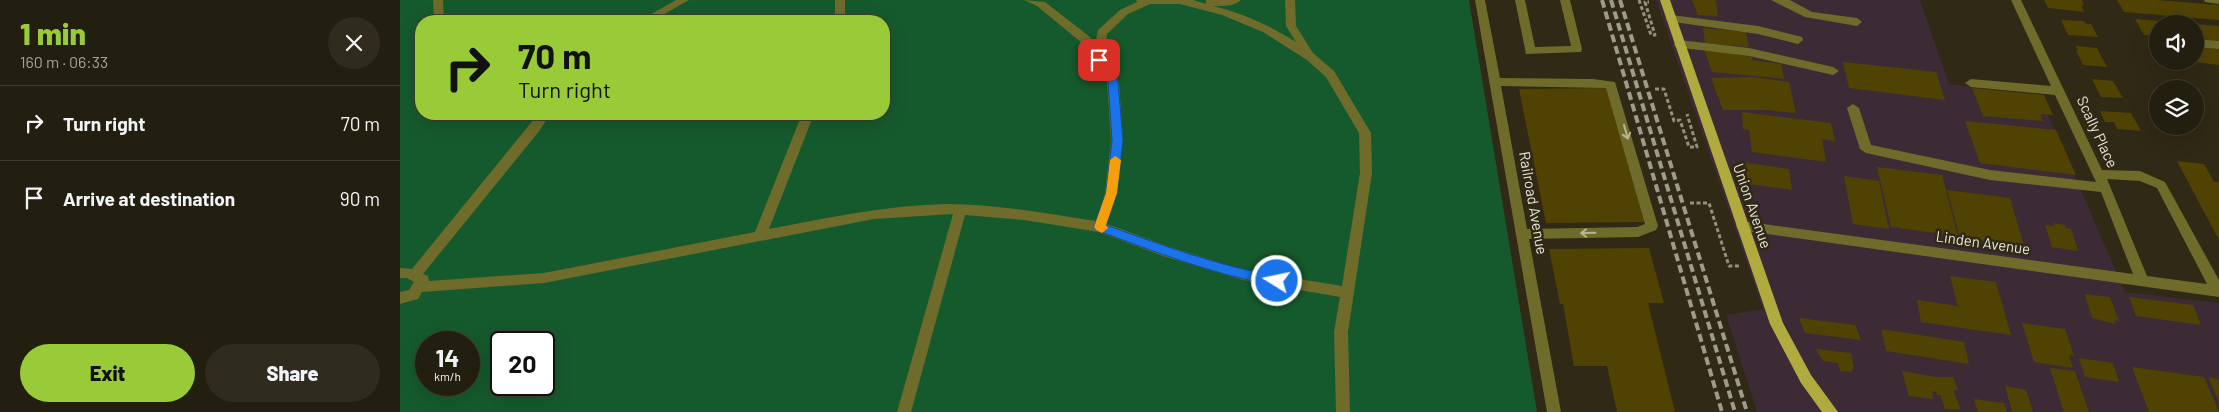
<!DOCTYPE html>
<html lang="en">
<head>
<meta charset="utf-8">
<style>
  :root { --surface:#231f10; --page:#2f2c1e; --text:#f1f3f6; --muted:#a3a29f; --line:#403d30; --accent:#98cb37 }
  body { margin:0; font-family:Barlow,sans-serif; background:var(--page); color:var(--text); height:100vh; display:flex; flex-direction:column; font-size:19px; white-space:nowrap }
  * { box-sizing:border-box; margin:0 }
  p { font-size:16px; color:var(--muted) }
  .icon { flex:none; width:28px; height:28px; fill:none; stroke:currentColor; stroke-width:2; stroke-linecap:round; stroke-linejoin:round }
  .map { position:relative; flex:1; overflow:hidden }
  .side { display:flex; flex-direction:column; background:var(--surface); width:400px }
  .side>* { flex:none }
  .guide { position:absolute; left:15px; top:15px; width:475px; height:105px; border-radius:20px; box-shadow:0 5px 20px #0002,0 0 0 1px var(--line); background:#98cb37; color:#111; overflow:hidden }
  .buttons { position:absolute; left:1749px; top:15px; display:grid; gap:10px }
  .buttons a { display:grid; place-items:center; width:55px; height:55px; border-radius:50%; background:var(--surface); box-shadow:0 5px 20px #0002,0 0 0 1px var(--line); font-size:25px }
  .speed { position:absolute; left:15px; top:331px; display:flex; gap:10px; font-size:25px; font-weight:700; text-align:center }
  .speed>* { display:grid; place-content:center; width:65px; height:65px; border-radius:50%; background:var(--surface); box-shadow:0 5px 20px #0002,0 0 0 1px var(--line); line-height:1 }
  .speed small { font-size:12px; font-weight:400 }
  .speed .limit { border:2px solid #111; border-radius:8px; background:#fff; color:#111 }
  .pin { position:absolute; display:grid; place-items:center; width:42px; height:42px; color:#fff; margin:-21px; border-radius:10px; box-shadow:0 2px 8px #0006 }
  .me { position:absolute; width:55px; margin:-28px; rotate:280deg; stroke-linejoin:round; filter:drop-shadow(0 0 4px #0008) }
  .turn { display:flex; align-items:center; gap:18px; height:105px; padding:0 20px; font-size:22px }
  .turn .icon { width:65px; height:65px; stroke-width:2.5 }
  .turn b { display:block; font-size:35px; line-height:42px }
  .round { display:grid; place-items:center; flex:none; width:52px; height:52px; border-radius:26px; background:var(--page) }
  .overview { display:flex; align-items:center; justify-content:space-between; height:85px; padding:0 20px }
  h1 { font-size:30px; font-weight:800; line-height:38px; color:var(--accent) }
  .action { display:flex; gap:10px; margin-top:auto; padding:10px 20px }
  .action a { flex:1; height:58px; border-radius:30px; background:var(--accent); color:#111; font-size:20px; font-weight:800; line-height:58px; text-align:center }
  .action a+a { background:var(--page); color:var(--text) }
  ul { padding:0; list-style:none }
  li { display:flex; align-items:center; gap:15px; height:75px; padding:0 20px; border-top:1px solid var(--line) }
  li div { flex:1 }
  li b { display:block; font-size:19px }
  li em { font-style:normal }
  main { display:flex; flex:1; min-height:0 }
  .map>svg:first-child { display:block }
</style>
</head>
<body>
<main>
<section class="side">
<div class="overview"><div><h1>1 min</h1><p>160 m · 06:33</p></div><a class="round"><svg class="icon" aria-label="close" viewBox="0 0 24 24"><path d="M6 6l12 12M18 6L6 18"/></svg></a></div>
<ul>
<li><svg class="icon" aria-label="right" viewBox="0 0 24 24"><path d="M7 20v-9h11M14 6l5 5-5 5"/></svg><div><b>Turn right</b></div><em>70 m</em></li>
<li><svg class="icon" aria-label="arrive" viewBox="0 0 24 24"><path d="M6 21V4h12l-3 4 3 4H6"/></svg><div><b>Arrive at destination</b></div><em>90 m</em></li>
</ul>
<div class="action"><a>Exit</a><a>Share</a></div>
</section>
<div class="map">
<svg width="1819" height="412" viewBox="0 0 1819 412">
  <rect width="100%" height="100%" fill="#2f2915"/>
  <path fill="#3c2b35" d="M 1256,0 L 1520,0 L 1549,84 L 1640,96 L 1725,292 L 1819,303 L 1819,412 L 1357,412 L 1326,315 L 1363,309 Z"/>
  <path fill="#155a2c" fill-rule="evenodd" d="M 0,0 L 1069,0 L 1137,412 L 0,412 ZM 21,21 L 484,21 L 484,114 L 21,114 ZM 26,342 L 69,342 L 69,385 L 26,385 ZM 101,342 L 144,342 L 144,385 L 101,385 Z"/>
  <g fill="#504203">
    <path d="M 1292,0 L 1316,0 L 1318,16 L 1298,15 Z"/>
    <path d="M 1644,0 L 1682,0 L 1684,6 L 1681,5 L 1684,12 L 1648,8 Z"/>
    <path d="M 1717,0 L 1756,0 L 1819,5 L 1819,20 L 1724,12 Z"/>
    <path d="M 1735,19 L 1776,22 L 1776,24 L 1758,24 L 1758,36 L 1744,35 Z"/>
    <path d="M 1661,20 L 1684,21 L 1686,24 L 1691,24 L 1698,37 L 1668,35 Z"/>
    <path d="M 1795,24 L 1819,26 L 1819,41 L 1795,39 Z"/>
    <path d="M 1303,28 L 1346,32 L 1349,47 L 1305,43 Z"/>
    <path d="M 1676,46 L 1697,48 L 1707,67 L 1683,65 L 1676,50 L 1678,50 Z"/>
    <path d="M 1795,47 L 1819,49 L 1819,65 L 1795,62 Z"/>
    <path d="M 1304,49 L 1352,57 L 1352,60 L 1381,64 L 1384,79 L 1312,72 Z"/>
    <path d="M 1443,62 L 1536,72 L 1545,100 L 1449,88 Z"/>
    <path d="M 1352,77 L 1389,82 L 1396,113 L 1365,110 L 1323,110 L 1311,78 Z"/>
    <path d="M 1692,79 L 1713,81 L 1723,98 L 1701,97 Z"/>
    <path d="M 1209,88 L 1247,222 L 1146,223 L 1119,89 Z"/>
    <path d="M 1572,88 L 1644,95 L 1653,115 L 1640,114 L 1643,121 L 1583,116 Z"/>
    <path d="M 1700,111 L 1731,113 L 1741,131 L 1717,129 L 1714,122 L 1705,122 Z"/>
    <path d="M 1342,112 L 1431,123 L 1435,141 L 1422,139 L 1426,162 L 1352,152 L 1349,130 L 1343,129 Z"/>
    <path d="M 1565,121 L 1656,130 L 1676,175 L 1580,163 Z"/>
    <path d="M 1777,161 L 1804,164 L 1814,182 L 1819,182 L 1819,240 Z"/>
    <path d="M 1341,162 L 1389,169 L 1392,190 L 1349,184 Z"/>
    <path d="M 1477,167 L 1542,175 L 1558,236 L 1491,227 Z"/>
    <path d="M 1444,176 L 1479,181 L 1489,229 L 1453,224 Z"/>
    <path d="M 1547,190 L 1610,198 L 1624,246 L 1560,238 Z"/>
    <path d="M 1654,223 L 1665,225 L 1666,228 L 1671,229 L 1678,251 L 1652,247 L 1645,225 L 1655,226 Z"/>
    <path d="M 1249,248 L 1264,303 L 1248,303 L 1275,412 L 1217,412 L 1207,366 L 1174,366 L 1163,304 L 1160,304 L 1149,249 Z"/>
    <path d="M 1550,276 L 1596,282 L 1611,335 L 1521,322 L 1517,300 L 1558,306 Z"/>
    <path d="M 1685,294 L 1710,297 L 1719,321 L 1714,320 L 1715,324 L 1692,318 Z"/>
    <path d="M 1729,297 L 1793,305 L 1801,325 L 1736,316 Z"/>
    <path d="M 1399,318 L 1455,325 L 1461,340 L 1405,333 Z"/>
    <path d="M 1622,323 L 1665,329 L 1674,356 L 1669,355 L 1673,368 L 1634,362 Z"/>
    <path d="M 1481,329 L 1564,342 L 1569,364 L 1486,351 Z"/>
    <path d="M 1416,349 L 1451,353 L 1454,369 L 1452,369 L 1452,372 L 1440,371 L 1438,363 L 1423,361 Z"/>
    <path d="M 1679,358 L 1713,363 L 1719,382 L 1685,377 Z"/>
    <path d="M 1732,367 L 1804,377 L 1819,412 L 1749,412 Z"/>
    <path d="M 1650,368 L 1675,371 L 1689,412 L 1664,412 Z"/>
    <path d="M 1502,371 L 1535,377 L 1553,377 L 1558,390 L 1553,390 L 1561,410 L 1545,409 L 1540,395 L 1537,395 L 1536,392 L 1532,391 L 1533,399 L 1509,396 Z"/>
    <path d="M 1808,377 L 1819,379 L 1819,402 Z"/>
    <path d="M 1605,386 L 1626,390 L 1633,412 L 1612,412 Z"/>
    <path d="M 1574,399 L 1604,403 L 1607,412 L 1578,412 Z"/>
  </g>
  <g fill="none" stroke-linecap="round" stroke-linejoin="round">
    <g stroke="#94907f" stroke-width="3" stroke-dasharray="4 2.5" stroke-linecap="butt">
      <path d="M 1239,0 L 1251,35 L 1255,35 L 1245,2 L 1249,2"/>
      <path d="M 1255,89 L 1264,89 L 1274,121 L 1280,120 L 1289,147 L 1297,147 L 1287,114"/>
      <path d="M 1290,203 L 1309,203 L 1329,266 L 1340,266"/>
    </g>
    <g fill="#6f6b2b" fill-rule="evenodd">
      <path d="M 33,0 L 43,0 L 44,21 L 34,21 Z"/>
      <path d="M 276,0 L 289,0 L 252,21 L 239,21 Z"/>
      <rect x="435" y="0" width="10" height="21"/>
      <path d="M 624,0 L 645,2 L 690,37 L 695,46 L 698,30 L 720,10 L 737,2 L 736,0 L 793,0 L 806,4 L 806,0 L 841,0 C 834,7 823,6 813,6 C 843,13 870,26 896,42 L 886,26 L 885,0 L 895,0 L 896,26 L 913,53 L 934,71 L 971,133 L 972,173 L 948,332 L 950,412 L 936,412 L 934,332 L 940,297 L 843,280 L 763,256 L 699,232 L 624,220 L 565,215 L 511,412 L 497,412 L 553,214 L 474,219 L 144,283 L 22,292 L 18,299 L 0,304 L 0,292 L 9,290 L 14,282 L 7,278 L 0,278 L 0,268 L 12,269 L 138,114 L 150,114 L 140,130 L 23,274 L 28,276 L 29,281 L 144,273 L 355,232 L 402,114 L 414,114 L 369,229 C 428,218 487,205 547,204 C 597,204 647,214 696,221 L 705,193 L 711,140 L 707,82 L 682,43 L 637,6 ZM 750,4 L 780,4 L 822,15 L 863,32 L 907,60 L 926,77 L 959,133 L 960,173 L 942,286 L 843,270 L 770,247 L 707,224 L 717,193 L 723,140 L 719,82 L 705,60 L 707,34 L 728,14 Z"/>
      <path d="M 1075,0 L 1085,0 L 1100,78 L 1193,79 L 1215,82 L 1258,226 L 1256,230 L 1238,237 L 1129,239 L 1161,412 L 1147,412 ZM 1101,86 L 1206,88 L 1245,224 L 1237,227 L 1127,229 Z"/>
      <path d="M 1115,0 L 1125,0 L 1135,47 L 1171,46 L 1160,0 L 1170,0 L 1182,49 L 1181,52 L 1126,54 Z"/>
      <path d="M 1371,0 L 1390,0 L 1412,12 L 1457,18 L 1462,22 L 1457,26 L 1405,17 Z"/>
      <path d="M 1611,0 L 1621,0 L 1702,170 L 1740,171 L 1765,182 L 1819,280 L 1819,297 L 1338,230 L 1336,226 L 1338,222 L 1342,221 L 1733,274 L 1701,192 L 1590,180 L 1466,153 L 1460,149 L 1447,108 L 1453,104 L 1459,108 L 1471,145 L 1590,170 L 1696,182 L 1655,95 L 1571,87 L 1565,83 L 1571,79 L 1651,86 ZM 1707,179 L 1740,181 L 1757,188 L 1807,284 L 1747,276 Z"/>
      <path d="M 1804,0 L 1819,0 L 1819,4 L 1805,2 Z"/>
      <path d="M 1271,15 L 1358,26 L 1402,37 L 1403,40 L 1398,44 L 1358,34 L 1267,21 L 1266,19 L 1267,17 Z"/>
      <path d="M 1753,36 L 1758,37 L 1758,45 L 1749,43 L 1748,40 Z"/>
      <path d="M 1795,39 L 1819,41 L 1819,49 L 1795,47 Z"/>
      <path d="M 1279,40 L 1349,48 L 1433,67 L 1439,71 L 1433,75 L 1349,56 L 1275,47 L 1274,44 Z"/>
    </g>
    <path fill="#b1aa3f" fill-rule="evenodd" d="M 1260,0 L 1270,0 L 1383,323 L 1411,375 L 1438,412 L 1422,412 L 1401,383 L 1370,324 Z"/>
    <g stroke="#9f9b8b" stroke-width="4" stroke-dasharray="8 4" stroke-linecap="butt">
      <path d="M 1202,0 L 1322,412"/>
      <path d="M 1211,0 L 1335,412"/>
      <path d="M 1220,0 L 1347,412"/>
    </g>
  </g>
  <defs><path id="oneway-shaft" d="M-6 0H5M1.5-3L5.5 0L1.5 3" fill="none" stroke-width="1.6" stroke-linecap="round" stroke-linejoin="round" transform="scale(1.25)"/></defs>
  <g stroke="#b8b593">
    <use href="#oneway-shaft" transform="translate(1226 132) rotate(74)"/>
    <use href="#oneway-shaft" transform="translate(1188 233) rotate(179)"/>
  </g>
  <path fill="#1a73e8" stroke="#114b97" d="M 699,57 L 702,58 L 718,82 L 723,140 L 717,193 L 706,225 C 762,245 818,266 877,276 L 882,277 L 883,281 L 882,285 L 877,286 C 815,275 755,252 696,230 L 694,227 L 706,193 L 712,140 L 708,82 L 694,60 Z"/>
  <path fill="#f59e0b" d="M 715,156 L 721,160 L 717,193 L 706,225 L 708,228 L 702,233 L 696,230 L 694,227 L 706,193 L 710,160 Z"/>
  <g text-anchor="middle" stroke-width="5" stroke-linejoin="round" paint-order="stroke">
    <g font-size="15" fill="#e9e6d9" stroke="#2f2915">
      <text transform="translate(1697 132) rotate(65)" y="5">Scally Place</text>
      <text transform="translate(1133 203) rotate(80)" y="5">Railroad Avenue</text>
      <text transform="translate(1352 206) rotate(71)" y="5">Union Avenue</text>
      <text transform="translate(1583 243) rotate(8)" y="5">Linden Avenue</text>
    </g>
  </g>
</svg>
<div class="buttons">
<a><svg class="icon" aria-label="sound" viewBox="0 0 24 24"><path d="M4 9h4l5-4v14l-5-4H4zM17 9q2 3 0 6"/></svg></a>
<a><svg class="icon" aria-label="layers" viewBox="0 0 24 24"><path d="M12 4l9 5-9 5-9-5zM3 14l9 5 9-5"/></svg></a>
</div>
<div class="speed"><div>14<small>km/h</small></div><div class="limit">20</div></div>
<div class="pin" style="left:699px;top:60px;background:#d93025"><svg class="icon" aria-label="arrive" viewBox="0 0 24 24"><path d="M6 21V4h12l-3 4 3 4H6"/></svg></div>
<svg class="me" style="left:877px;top:281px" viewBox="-20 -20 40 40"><circle r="17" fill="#1a73e8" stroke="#fff" stroke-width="3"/><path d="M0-11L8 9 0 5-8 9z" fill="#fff"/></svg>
<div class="guide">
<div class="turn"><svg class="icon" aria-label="right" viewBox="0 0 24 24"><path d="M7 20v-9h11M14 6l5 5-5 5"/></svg><div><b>70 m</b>Turn right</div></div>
</div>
</div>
</main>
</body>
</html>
